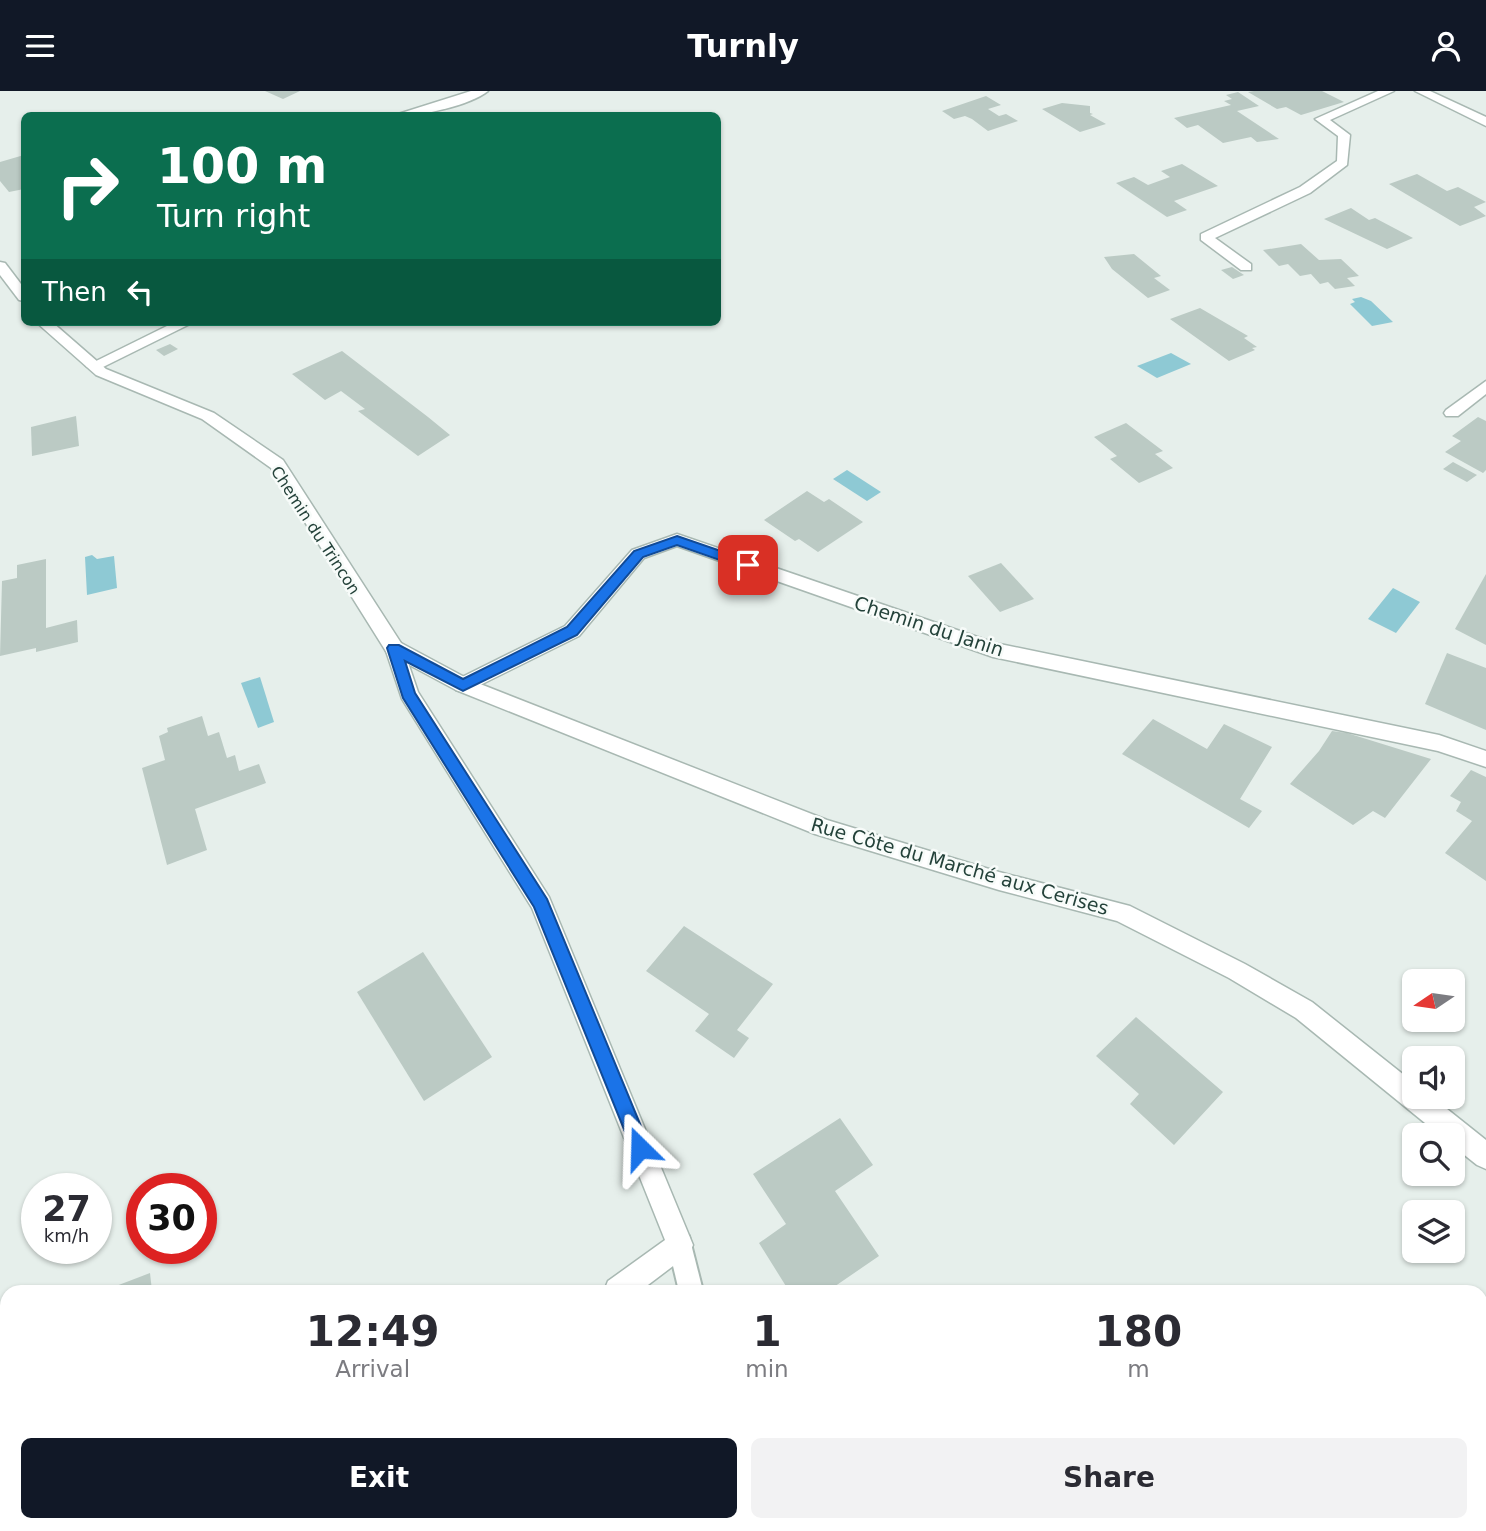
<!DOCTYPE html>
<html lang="en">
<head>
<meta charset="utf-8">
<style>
  :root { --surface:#fff; --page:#f2f2f3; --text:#2b2b33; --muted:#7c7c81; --accent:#111827 }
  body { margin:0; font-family:"DejaVu Sans",sans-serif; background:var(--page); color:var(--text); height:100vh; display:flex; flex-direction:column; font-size:26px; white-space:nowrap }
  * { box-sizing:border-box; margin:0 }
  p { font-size:23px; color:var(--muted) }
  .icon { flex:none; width:38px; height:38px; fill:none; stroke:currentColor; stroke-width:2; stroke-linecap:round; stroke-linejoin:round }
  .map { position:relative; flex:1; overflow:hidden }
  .details { position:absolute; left:0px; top:1194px; width:1488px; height:247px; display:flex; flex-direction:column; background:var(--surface); border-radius:21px 21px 0 0; box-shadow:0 2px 5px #0004 }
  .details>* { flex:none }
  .guide { position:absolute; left:21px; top:21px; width:700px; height:214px; border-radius:10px; box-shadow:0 2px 5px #0004; background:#0b6e4f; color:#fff; overflow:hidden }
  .needle { width:46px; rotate:257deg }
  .buttons { position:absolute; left:1402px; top:878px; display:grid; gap:14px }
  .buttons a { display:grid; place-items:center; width:63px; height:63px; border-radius:10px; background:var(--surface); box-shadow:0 2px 5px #0004; font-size:35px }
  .speed { position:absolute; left:21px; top:1082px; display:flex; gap:14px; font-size:35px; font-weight:700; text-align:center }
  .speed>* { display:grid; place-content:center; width:91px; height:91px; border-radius:50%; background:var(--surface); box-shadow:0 2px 5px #0004; line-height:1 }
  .speed small { font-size:18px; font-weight:400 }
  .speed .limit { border:10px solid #d22; background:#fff; color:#111 }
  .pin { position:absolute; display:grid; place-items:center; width:60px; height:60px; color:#fff; margin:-30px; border-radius:14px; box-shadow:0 4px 10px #0006 }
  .me { position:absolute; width:77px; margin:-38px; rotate:338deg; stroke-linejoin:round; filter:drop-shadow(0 0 5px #0008) }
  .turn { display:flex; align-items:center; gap:24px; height:147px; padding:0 21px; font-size:32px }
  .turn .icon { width:91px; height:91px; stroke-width:2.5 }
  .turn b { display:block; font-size:49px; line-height:60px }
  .then { display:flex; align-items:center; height:66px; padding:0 21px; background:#0003; gap:14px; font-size:26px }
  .eta { display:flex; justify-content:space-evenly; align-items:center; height:119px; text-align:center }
  .eta b { font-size:42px; font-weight:700; line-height:49px }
  .action { display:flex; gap:14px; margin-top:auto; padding:14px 21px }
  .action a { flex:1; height:80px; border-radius:10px; background:var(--accent); color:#fff; font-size:28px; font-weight:700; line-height:80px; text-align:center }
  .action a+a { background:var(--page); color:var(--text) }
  header { display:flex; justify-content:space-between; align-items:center; height:91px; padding:0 21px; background:var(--accent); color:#fff; font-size:32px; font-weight:700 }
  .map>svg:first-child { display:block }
</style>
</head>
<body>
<header><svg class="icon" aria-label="menu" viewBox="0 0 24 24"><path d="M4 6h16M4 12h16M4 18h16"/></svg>Turnly<svg class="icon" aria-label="person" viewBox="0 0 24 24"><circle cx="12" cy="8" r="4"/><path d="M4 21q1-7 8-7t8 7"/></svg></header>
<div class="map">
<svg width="1486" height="1440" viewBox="0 0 1486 1440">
  <rect width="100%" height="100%" fill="#e6efeb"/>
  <g fill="#8ec9d4">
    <path d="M 1361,206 L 1371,210 L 1393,231 L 1372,235 L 1350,213 L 1355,211 L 1352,208 Z"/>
    <path d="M 1171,262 L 1191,273 L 1157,287 L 1137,275 Z"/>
    <path d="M 847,379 L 881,401 L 867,410 L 833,388 Z"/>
    <path d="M 92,464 L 97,468 L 114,465 L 117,497 L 87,504 L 85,466 Z"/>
    <path d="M 1393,497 L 1420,511 L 1396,542 L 1368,528 Z"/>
    <path d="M 260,586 L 274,631 L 258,637 L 241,592 Z"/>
  </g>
  <g fill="#bbcac4">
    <path d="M 265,0 L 300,0 L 283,8 Z"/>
    <path d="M 1254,0 L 1322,0 L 1344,11 L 1301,24 L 1286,16 L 1277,18 L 1248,1 Z"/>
    <path d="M 1238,1 L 1259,15 L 1237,20 L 1279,48 L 1257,51 L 1251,46 L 1223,52 L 1198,34 L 1187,37 L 1174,27 L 1231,14 L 1224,10 L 1232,8 L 1226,4 Z"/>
    <path d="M 986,5 L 1001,14 L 988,18 L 999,25 L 1006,23 L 1018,30 L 988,40 L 972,28 L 965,25 L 954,28 L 942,20 Z"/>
    <path d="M 1062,12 L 1090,15 L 1090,22 L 1093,23 L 1090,24 L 1106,33 L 1080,41 L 1042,18 Z"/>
    <path d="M 24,64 L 24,98 L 9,101 L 0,90 L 0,71 Z"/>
    <path d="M 1182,73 L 1218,95 L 1174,110 L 1187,119 L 1167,126 L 1116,92 L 1134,86 L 1148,94 L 1170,86 L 1161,80 Z"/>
    <path d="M 1417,83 L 1447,100 L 1458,96 L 1486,111 L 1474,116 L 1486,125 L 1460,135 L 1389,93 Z"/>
    <path d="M 1351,117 L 1369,129 L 1375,127 L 1413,147 L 1387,158 L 1324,128 Z"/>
    <path d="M 1301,153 L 1319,169 L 1341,168 L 1359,185 L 1347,187 L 1355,195 L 1335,198 L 1328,191 L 1320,193 L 1311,183 L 1300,185 L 1288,173 L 1279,175 L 1263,159 Z"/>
    <path d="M 1134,163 L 1161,185 L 1154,187 L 1170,199 L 1148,207 L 1112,178 L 1104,166 Z"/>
    <path d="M 1232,176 L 1244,184 L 1233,188 L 1221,179 Z"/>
    <path d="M 1200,217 L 1248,245 L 1244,247 L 1257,256 L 1252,257 L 1255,259 L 1229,270 L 1170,228 Z"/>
    <path d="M 170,253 L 178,258 L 164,265 L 156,259 Z"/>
    <path d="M 342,260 L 428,326 L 450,344 L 418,365 L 358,320 L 365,318 L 341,300 L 325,309 L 292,283 Z"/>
    <path d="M 76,325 L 79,355 L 32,365 L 31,336 Z"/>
    <path d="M 1478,326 L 1486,330 L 1486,379 L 1483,382 L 1445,361 L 1461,350 L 1452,345 Z"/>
    <path d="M 1126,332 L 1163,360 L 1155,363 L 1173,377 L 1139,392 L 1110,368 L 1117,365 L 1094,346 Z"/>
    <path d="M 1453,371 L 1477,384 L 1467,391 L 1443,378 Z"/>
    <path d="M 807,400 L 824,411 L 829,408 L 863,431 L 818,461 L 799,448 L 795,450 L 764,429 Z"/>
    <path d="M 46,468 L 46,537 L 77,529 L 78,551 L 36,561 L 36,557 L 0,565 L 2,490 L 17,487 L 17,474 Z"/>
    <path d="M 1001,472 L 1034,508 L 1000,521 L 968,485 Z"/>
    <path d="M 1486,483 L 1486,554 L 1455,538 Z"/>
    <path d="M 1447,562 L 1486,577 L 1486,639 L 1425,613 Z"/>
    <path d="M 202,625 L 208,645 L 219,641 L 227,667 L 235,664 L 239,680 L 259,673 L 266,692 L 195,718 L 207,759 L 167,774 L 142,677 L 165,669 L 159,645 L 168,641 L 167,637 Z"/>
    <path d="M 1153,628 L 1207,658 L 1224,633 L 1272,656 L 1240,708 L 1262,720 L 1249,737 L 1122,663 Z"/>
    <path d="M 1332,640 L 1347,642 L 1431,668 L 1385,727 L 1373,720 L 1353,734 L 1290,693 L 1319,660 Z"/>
    <path d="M 1471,679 L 1486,686 L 1486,790 L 1445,762 L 1472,730 L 1456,720 L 1461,711 L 1450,705 Z"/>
    <path d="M 684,835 L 773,893 L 737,939 L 749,947 L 734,967 L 695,940 L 709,923 L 646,880 Z"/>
    <path d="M 423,861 L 492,966 L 424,1010 L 357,901 Z"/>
    <path d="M 1136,926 L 1223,1001 L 1174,1054 L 1130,1013 L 1139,1003 L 1096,965 Z"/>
    <path d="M 840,1027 L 873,1074 L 835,1100 L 879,1165 L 828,1200 L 789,1200 L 759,1152 L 786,1133 L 753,1083 Z"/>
    <path d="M 150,1182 L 152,1200 L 103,1200 Z"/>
    <path d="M 408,1433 L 566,1433 L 569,1440 L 398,1440 Z"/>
    <path d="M 1258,1433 L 1276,1433 L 1281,1440 L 1262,1440 Z"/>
    <path d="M 1293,1433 L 1395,1433 L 1400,1440 L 1297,1440 Z"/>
  </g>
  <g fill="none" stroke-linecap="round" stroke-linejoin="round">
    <defs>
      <g id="service">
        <path d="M 680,1142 L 689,1145 L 703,1200 L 679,1200 L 668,1154 L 671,1145 Z"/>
        <path d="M 689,1433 L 717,1433 L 715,1440 L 687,1440 Z"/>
      </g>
      <g id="minor">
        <path d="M 471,0 L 488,0 C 469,15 418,26 395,24 Z"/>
        <path d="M 1378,0 L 1394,0 L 1330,29 L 1350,44 L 1347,74 L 1310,102 L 1215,147 L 1251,173 L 1251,179 L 1241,179 L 1201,149 L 1201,143 L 1300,96 L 1337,70 L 1338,45 L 1315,28 Z"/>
        <path d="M 1415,0 L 1430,0 L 1486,26 L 1486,35 Z"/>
        <path d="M 175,231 L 194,231 L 99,278 L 94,280 L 86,275 Z"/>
        <path d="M 1486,290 L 1486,303 L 1458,325 L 1446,325 L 1444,322 L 1446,319 Z"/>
        <path d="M 677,443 L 995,552 L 1439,644 L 1486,660 L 1486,676 L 1438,660 L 993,566 L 677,455 L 644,467 L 579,545 L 470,599 L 463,601 L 456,599 L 453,594 L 456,589 L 565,535 L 632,459 Z"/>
        <path d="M 394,550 L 401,552 L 403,557 L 418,601 L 549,806 L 693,1154 L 689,1163 L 640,1200 L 604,1200 L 608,1190 L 665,1149 L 532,817 L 402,608 L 385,557 L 387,552 Z"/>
        <path d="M 261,1433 L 298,1433 L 295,1440 L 258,1440 Z"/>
      </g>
      <g id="tertiary">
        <path d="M 0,171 L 5,172 L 24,197 L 24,210 L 19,209 L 0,184 Z"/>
        <path d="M 36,231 L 52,231 L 106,278 L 214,322 L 283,369 L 401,552 L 470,589 L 827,729 L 999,781 L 1130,815 L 1245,873 L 1312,911 L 1414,992 L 1414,1006 L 1432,1006 L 1486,1049 L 1486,1078 L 1477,1074 L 1452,1054 L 1452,1045 L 1441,1045 L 1296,927 L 1229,887 L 1117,830 L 999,799 L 815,743 L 456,599 L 387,562 L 271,377 L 202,328 L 96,284 Z"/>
      </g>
    </defs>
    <use href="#service" stroke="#a8b8b2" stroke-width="4"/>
    <use href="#minor" stroke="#a8b8b2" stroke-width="3"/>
    <use href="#tertiary" stroke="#a8b8b2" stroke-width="3"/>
    <use href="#service" fill="#fff" fill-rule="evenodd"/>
    <use href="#minor" fill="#fff" fill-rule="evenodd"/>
    <use href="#tertiary" fill="#fff" fill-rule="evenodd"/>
  </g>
  <path fill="#1a73e8" stroke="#114b97" stroke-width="2" d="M 677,445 L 753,471 L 755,474 L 748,479 L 677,454 L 643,466 L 577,544 L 463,600 L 405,570 L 415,602 L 547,808 L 650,1057 L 647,1063 L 640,1066 L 634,1063 L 534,816 L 403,607 L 387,557 L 389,554 L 399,554 L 463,588 L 567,536 L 634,460 Z"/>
  <g text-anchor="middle" stroke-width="5" stroke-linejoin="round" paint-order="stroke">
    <g font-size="16" fill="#24423a" stroke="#f7fbf9">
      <text transform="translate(316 439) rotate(57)" y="6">Chemin du Trincon</text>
    </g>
    <g font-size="19" fill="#24423a" stroke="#f7fbf9">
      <text transform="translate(929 535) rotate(18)" y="7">Chemin du Janin</text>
      <text transform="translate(960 775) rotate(16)" y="7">Rue Côte du Marché aux Cerises</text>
    </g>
  </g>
</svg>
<div class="buttons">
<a><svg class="needle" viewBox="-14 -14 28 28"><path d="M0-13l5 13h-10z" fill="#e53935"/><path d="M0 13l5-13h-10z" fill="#7c7c81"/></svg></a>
<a><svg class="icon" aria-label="sound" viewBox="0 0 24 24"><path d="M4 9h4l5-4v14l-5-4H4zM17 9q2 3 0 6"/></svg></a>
<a><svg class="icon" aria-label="search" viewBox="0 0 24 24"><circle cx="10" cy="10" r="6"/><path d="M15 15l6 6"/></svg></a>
<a><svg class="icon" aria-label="layers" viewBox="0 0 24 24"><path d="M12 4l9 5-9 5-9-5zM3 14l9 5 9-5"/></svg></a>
</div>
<div class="speed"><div>27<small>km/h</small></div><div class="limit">30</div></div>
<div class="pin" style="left:748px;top:474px;background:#d93025"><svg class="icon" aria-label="arrive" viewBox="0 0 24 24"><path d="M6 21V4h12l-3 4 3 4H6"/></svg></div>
<svg class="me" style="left:640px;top:1057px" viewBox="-20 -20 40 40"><path d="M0-17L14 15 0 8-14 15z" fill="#1a73e8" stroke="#fff" stroke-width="4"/></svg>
<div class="guide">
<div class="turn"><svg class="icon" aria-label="right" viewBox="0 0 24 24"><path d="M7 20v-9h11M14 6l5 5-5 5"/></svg><div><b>100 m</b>Turn right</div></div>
<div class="then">Then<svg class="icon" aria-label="left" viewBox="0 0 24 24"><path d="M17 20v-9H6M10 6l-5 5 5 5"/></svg></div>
</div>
<section class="details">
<div class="eta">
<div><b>12:49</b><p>Arrival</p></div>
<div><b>1</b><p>min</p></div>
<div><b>180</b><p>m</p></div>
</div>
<div class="action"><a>Exit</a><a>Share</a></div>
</section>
</div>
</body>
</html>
